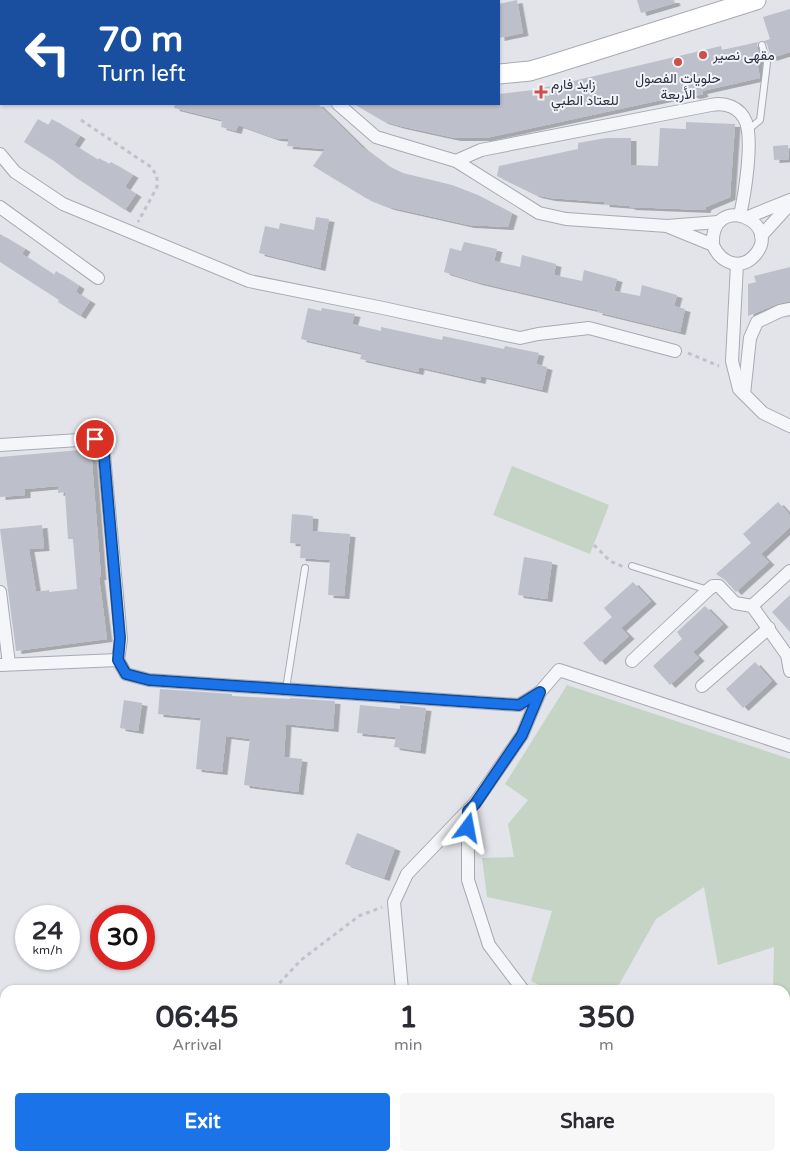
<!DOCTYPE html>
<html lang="en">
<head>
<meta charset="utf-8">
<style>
  :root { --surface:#fff; --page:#f7f7f7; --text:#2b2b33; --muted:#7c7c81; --accent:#1a73e8 }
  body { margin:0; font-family:"Varela Round",Vazirmatn,sans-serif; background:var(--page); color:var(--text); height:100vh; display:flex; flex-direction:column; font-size:19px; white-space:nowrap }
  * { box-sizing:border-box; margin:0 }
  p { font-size:16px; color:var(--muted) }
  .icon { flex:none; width:28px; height:28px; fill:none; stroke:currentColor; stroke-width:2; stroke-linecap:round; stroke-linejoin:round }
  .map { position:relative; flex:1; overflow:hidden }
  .drawer { position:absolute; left:0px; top:985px; width:790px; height:176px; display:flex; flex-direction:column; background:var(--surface); border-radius:15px 15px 0 0; box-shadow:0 1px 4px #0004 }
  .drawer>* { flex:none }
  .top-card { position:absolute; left:0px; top:0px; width:500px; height:105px; box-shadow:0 1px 4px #0004; background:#1a4fa0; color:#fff; overflow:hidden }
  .speed { position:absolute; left:15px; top:905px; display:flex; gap:10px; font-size:25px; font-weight:700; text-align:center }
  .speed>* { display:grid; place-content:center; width:65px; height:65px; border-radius:50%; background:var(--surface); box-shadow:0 1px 4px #0004; line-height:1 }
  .speed small { font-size:12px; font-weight:400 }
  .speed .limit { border:8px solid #d22; background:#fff; color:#111 }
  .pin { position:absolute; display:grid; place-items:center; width:42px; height:42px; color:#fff; margin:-21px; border:2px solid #fff; border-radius:50%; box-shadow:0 1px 5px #0007 }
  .me { position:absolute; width:55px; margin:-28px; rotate:13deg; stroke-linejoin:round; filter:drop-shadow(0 0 4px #0008) }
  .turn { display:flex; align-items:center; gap:18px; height:105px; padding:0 15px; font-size:22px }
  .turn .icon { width:65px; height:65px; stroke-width:2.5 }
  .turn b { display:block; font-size:35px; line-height:42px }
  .eta { display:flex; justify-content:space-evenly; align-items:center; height:85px; text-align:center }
  .eta b { font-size:30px; font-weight:800; line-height:35px }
  .cta { display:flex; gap:10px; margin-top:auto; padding:10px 15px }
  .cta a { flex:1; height:58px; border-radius:5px; background:var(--accent); color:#fff; font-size:20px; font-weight:800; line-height:58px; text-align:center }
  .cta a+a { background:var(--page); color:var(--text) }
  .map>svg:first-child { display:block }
</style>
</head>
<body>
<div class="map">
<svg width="790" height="1161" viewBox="0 0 790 1161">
  <defs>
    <filter id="shadow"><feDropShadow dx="5.5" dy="3" stdDeviation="0" flood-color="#0004"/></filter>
  </defs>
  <rect width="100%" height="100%" fill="#e2e4ea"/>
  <g fill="#c5d4c4">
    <path d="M 512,466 L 609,505 L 590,554 L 493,515 Z"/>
    <path d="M 567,685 L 790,759 L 790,1052 L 785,1054 L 785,990 L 773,990 L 774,947 L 718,965 L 704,887 L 656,919 L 616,990 L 549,990 L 531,981 L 552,911 L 487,897 L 482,858 L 514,857 L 508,824 L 528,800 L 505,784 Z"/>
  </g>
  <g fill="#bdbfca" filter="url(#shadow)">
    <path d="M 517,0 L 523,33 L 499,38 L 499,4 Z"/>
    <path d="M 637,0 L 674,0 L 675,3 L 641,13 Z"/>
    <path d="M 790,9 L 790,52 L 771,58 L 767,44 L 764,41 L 770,39 L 763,17 Z"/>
    <path d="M 758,42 L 757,46 L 761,61 L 757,62 L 760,78 L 702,91 L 703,94 L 695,96 L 689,94 L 486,138 L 455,138 L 400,126 L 383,121 L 354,104 L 499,104 L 499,94 L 533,90 L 569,82 L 721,46 L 722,50 Z"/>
    <path d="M 175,104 L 318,104 L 363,148 L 386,165 L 403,173 L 452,185 L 478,195 L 512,213 L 508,227 L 469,225 L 389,207 L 366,198 L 313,166 L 325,149 L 287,146 L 289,139 L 275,138 L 238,125 L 236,131 L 221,127 L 222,120 L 174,108 Z"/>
    <path d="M 38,119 L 48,125 L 52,119 L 80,136 L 74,145 L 98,160 L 99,158 L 109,164 L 111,162 L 133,175 L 125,187 L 136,194 L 125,210 L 75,177 L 54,161 L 24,142 Z"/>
    <path d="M 686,122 L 735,124 L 730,197 L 706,207 L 705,210 L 629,207 L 630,206 L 604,204 L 604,202 L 550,198 L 536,195 L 497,176 L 499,166 L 578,149 L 578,143 L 606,138 L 631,138 L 631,165 L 658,166 L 660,128 L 686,129 Z"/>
    <path d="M 788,145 L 789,159 L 774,160 L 773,146 Z"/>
    <path d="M 316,217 L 329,219 L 320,268 L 259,253 L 265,226 L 279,229 L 280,223 L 314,230 Z"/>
    <path d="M 0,234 L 25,249 L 22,254 L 54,275 L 56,271 L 79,286 L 76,292 L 90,301 L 80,316 L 58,302 L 59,300 L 0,262 Z"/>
    <path d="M 464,242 L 497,249 L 494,261 L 520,267 L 522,255 L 556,264 L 554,275 L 582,281 L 584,270 L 617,279 L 614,291 L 640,296 L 642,285 L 677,295 L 674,306 L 685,309 L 680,332 L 597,312 L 597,310 L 477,282 L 444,272 L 450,248 L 461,251 Z"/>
    <path d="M 790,267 L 790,301 L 777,304 L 748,316 L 748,284 L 756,282 L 754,276 Z"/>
    <path d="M 308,308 L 321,311 L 322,308 L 355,314 L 352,324 L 381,331 L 381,327 L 442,340 L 443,336 L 504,349 L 505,346 L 539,353 L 536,364 L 547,367 L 542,390 L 481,376 L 480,381 L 419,367 L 418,372 L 360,359 L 362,353 L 301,339 Z"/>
    <path d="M 91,449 L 101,577 L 99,577 L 107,639 L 16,651 L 0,529 L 42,525 L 44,548 L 29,549 L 36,592 L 49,590 L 49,592 L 77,589 L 73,539 L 68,539 L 65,492 L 58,493 L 58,486 L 25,489 L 25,495 L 0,497 L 0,457 Z"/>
    <path d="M 778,502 L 790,515 L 790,527 L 761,554 L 769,562 L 736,592 L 725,580 L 716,574 L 751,543 L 743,534 Z"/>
    <path d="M 292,514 L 313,516 L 312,531 L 350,534 L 344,596 L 328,595 L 330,560 L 300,558 L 301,544 L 290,543 Z"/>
    <path d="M 524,557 L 552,562 L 547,599 L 518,595 Z"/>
    <path d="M 633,582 L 651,601 L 621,628 L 629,636 L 600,662 L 583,643 L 612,617 L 604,608 Z"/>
    <path d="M 790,595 L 790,632 L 772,612 Z"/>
    <path d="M 705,606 L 723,624 L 693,652 L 699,658 L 670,685 L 653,666 L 682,639 L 677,632 Z"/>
    <path d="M 755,662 L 772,681 L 743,708 L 726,689 Z"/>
    <path d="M 160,689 L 232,694 L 232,696 L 290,699 L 290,698 L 335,701 L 333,729 L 286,724 L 284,757 L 302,759 L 298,792 L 244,785 L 250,739 L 226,736 L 222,772 L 196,769 L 201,718 L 158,714 Z"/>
    <path d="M 124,700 L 142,703 L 138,731 L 120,728 Z"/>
    <path d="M 360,705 L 400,709 L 400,705 L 426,708 L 420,751 L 394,747 L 396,737 L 357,733 Z"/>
    <path d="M 357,833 L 395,848 L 384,878 L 345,864 Z"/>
  </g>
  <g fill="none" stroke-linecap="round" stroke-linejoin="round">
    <defs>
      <g id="service">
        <path d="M 748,130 L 760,120 L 767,63 L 762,45"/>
        <path d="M 632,566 L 708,590"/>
        <path d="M 286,689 L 305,568"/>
      </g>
      <g id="minor">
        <path d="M 18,1 L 18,0"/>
        <path d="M 0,64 L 1,59"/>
        <path d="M 338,104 L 376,137 L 456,161 L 539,213 L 566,219 L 667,226 L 718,222"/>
        <path d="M 0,154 L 15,172 L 63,204 L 249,281 L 383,308 L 520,338 L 538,334 L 589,328 L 675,351"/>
        <path d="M 456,161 L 481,150 L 711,105 C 725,102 740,107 746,122 C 753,142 745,193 740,215"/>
        <path d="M 0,207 L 98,278"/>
        <path d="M 748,217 L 790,200"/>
        <path d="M 669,227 L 713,245 C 720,262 740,272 755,255 C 784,221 710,191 713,245"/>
        <path d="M 761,236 L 790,204"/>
        <path d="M 737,264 L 732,361 L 739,389 L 763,413 L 790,426"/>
        <path d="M 744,394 L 750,338 L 757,322 L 780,311 L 790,309"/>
        <path d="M 0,445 L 95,439 L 103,444 L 121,639 L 118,660"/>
        <path d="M 0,592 L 9,664"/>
        <path d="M 752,606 L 790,571"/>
        <path d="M 632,661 L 708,590 L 713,586 L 719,586 L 735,603 L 752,606 L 787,655 L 790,671"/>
        <path d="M 0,665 L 118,660 L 126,674 L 149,680 L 519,705 L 540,692 L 559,670 L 790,746"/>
        <path d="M 702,686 L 769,628"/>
        <path d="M 468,811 L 468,880 L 489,945 L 523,990"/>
        <path d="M 402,990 L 394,902 L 407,874 L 475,803 L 522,735 L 540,692"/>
        <path d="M 785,1146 L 790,1147"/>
        <path d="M 387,1156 L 416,1161"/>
      </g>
      <g id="secondary">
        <path d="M 104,0 L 109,1"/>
        <path d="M 206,0 L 210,1"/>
        <path d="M 499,74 L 530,71 L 547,66 L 756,0"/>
      </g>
    </defs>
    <use href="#service" stroke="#a7aab4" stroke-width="8"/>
    <use href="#minor" stroke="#a7aab4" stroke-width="14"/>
    <use href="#secondary" stroke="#a7aab4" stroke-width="21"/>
    <g stroke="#c0c2c9" stroke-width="3" stroke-dasharray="4 4" stroke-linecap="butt">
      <path d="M 81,120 L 151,167 L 157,176 L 157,187 L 138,222"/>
      <path d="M 688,353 L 719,366"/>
      <path d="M 594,545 L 610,561 L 624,567"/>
      <path d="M 274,989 L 301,960 L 359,916 L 382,907"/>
    </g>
    <use href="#service" stroke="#f5f6f9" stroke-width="6"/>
    <use href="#minor" stroke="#f5f6f9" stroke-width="12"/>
    <use href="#secondary" stroke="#fff" stroke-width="19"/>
  </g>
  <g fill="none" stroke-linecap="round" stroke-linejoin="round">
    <defs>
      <path id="route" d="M 95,439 L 103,444 L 120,638 L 118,660 L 126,674 L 149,680 L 519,705 L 540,692 L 522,735 L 475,804 L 468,811 L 468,828"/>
    </defs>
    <use href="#route" stroke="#114b97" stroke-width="12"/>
    <use href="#route" stroke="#1a73e8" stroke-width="9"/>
  </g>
  <g fill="#cd4e4a" stroke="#f2f3f8" stroke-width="2">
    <circle cx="703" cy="55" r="5"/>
    <circle cx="678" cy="62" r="5"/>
    <path d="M538.5 84.5h5v5h5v5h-5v5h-5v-5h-5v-5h5z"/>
  </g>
  <g text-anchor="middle" stroke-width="4" stroke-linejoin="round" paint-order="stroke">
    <g font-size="14" fill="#2a2f42" stroke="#f2f3f8" text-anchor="start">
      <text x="713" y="60">مقهى نصير</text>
      <text x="678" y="83" text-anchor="middle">حلويات الفصول<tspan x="678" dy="16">الأربعة</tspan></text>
      <text x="551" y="89">زايد فارم<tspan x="551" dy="16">للعتاد الطبي</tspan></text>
    </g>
  </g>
</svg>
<div class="speed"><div>24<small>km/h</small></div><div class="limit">30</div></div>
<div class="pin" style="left:95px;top:439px;background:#d93025"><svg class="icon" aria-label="arrive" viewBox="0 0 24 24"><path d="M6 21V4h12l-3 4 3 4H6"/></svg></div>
<svg class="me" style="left:468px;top:828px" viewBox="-20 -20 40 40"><path d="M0-17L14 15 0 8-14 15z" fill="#1a73e8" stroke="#fff" stroke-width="4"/></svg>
<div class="top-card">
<div class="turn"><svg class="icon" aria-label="left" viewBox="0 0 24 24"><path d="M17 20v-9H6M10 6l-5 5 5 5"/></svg><div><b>70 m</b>Turn left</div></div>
</div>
<section class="drawer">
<div class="eta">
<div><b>06:45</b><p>Arrival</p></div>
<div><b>1</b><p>min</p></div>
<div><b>350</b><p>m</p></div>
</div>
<div class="cta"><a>Exit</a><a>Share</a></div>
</section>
</div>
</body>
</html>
